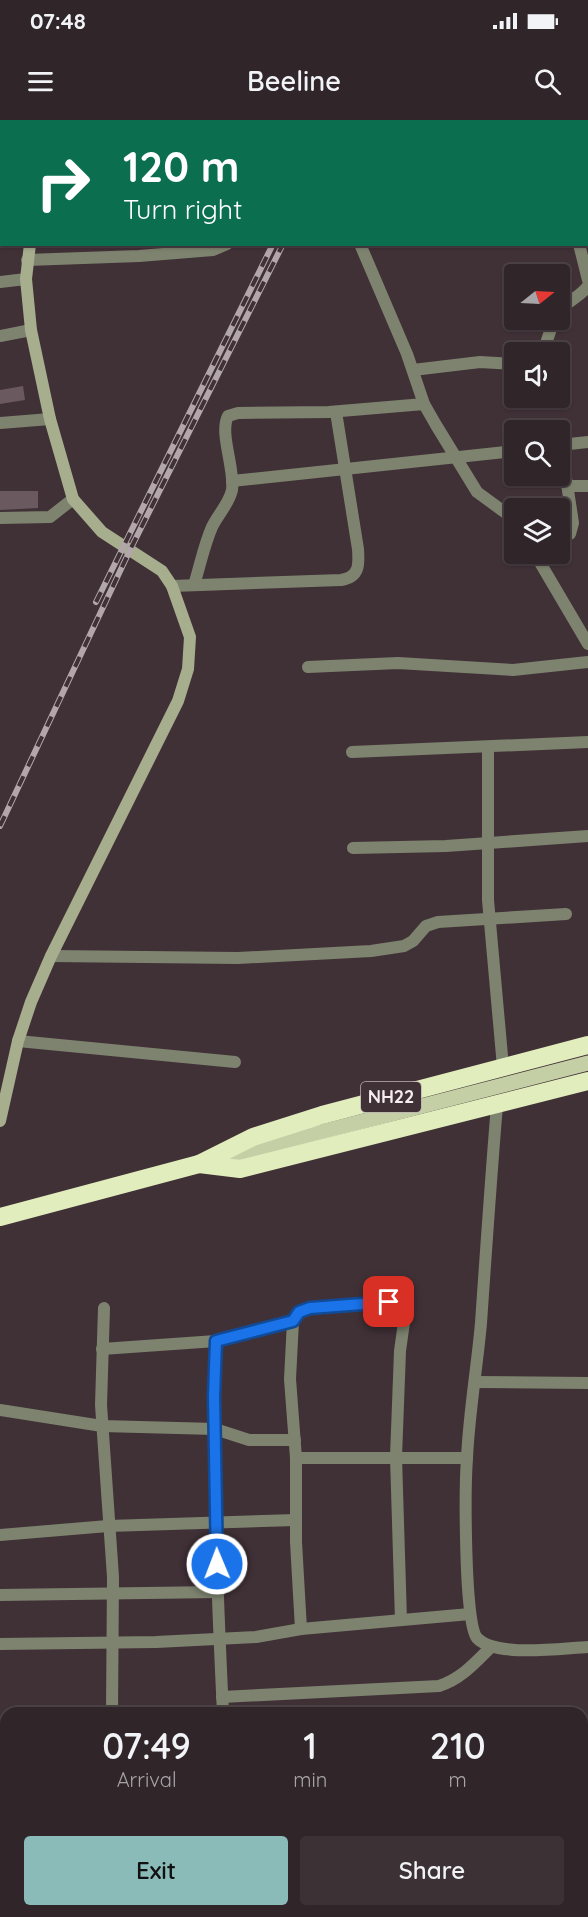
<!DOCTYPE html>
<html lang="en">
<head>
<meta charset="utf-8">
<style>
  :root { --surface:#302529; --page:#3c3135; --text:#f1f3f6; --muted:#a8a5a8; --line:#4b4246; --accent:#8bbbb9 }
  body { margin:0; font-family:Quicksand,sans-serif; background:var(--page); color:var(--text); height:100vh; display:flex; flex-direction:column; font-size:22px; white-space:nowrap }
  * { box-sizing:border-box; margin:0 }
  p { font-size:20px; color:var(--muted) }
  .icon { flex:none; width:33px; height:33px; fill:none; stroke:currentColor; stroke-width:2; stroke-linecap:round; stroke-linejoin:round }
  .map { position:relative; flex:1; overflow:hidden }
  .side { position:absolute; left:0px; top:1587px; width:588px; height:210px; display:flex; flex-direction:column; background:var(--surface); border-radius:18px 18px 0 0; box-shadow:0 2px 4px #0004,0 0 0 2px var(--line) }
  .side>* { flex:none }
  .banner { position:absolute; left:0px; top:0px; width:588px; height:126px; box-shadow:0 2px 4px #0004,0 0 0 2px var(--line); background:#0b6e4f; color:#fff; overflow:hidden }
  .needle { width:39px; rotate:72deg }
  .fabs { position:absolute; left:504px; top:144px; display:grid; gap:12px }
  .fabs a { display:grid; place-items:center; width:66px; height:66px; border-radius:6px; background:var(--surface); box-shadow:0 2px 4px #0004,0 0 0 2px var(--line); font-size:30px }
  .pin { position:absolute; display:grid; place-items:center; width:51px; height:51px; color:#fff; margin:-26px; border-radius:12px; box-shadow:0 3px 9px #0006 }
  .me { position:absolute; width:66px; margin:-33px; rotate:359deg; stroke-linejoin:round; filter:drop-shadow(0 0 4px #0008) }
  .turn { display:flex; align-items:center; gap:21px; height:126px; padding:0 24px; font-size:27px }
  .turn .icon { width:78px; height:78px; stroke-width:2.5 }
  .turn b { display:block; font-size:42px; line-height:51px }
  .eta { display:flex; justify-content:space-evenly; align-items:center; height:102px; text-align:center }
  .eta b { font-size:36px; font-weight:600; line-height:42px }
  .primary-button { display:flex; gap:12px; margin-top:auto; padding:12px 24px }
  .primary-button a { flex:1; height:69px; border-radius:6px; background:var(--accent); color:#111; font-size:24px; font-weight:600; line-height:69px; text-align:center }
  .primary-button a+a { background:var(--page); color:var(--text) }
  .status { display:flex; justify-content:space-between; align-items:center; height:42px; padding:0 30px; background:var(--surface); direction:ltr }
  .status svg { height:16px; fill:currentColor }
  header { display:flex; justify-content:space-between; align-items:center; height:78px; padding:0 24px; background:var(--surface); font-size:27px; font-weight:600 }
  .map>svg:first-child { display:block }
</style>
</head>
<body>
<div class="status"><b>07:48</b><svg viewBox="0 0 49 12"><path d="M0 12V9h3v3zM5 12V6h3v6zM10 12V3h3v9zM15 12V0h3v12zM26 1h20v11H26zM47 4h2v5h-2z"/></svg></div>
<header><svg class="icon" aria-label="menu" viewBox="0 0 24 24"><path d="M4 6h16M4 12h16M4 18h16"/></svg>Beeline<svg class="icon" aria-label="search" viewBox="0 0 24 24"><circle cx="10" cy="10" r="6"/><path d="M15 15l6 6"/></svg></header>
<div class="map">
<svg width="588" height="1797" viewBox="0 0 588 1797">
  <rect width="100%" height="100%" fill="#403137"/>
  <g fill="#6b5960">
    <path d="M 23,266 L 25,280 L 0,284 L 0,270 Z"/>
    <path d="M 0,371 L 38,371 L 38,388 L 0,390 Z"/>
  </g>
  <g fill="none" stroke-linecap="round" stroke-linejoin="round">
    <g stroke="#7e836f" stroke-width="12">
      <path d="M 291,0 L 292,2"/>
      <path d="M 313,2 L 315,0"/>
      <path d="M 576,2 L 576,0"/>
      <path d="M 360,124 L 407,234 L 424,284 L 436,305 L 477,372 L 514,399"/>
      <path d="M 579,124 L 588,160"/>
      <path d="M 27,140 L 139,136 L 213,130 L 227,124"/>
      <path d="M 0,162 L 26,159"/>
      <path d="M 560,191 C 568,180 580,177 588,166"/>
      <path d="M 0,216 L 31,210"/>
      <path d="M 543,232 L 554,200"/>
      <path d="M 413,250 L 480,242 L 514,244"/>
      <path d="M 0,303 L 50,299"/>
      <path d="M 560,325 L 588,322"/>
      <path d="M 232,361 L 514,331"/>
      <path d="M 567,366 L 588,366"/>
      <path d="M 0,398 L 50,397 L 73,379"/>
      <path d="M 560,417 L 570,414 L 573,403 L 561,325"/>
      <path d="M 535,434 L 588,524"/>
      <path d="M 194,465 C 200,446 204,425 212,407 C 218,394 229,384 232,370 C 235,348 219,313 228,296 L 238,293 L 329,292 L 424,284"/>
      <path d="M 172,466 L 341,460 C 360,457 359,444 358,429 L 336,292"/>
      <path d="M 308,547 L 398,543 L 513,550 L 588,542"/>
      <path d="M 488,628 L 488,780 L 503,947"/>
      <path d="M 352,632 L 588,622"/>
      <path d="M 353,728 L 446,726 L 588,716"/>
      <path d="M 51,836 L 238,838 L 371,831 L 404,826 L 413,821 L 426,806 L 438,802 L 566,794"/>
      <path d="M 18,921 L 235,942"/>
      <path d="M 497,985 C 491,1057 486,1130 481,1203 C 477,1248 469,1293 467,1338 C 465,1365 464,1503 477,1518 C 496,1538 562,1528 588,1527"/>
      <path d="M 104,1188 L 101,1285 L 113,1457 L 112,1593"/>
      <path d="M 216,1221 C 212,1345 217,1469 223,1593"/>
      <path d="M 102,1229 L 216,1221 L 293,1201"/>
      <path d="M 475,1262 L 588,1263"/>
      <path d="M 0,1290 L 102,1306 L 215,1309 L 249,1320 L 295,1320"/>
      <path d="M 296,1338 L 467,1338"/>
      <path d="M 0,1415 L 108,1406 L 296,1400"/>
      <path d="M 0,1475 L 219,1472"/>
      <path d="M 301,1509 L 296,1422 L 296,1338 L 290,1259 L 293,1201 L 299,1192 L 310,1188 L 389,1182 L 401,1185 L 405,1195 L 400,1231 L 396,1337 L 401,1500"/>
      <path d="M 0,1524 L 156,1522 L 256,1517 L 301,1509 L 470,1494"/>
      <path d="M 222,1577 L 439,1566 C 461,1559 475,1543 491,1527"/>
      <path d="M 582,1604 L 588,1604"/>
      <path d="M 0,1686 L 6,1685"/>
      <path d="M 582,1706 L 588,1706"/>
      <path d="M 495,1791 L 507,1797"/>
      <path d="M 0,1793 L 30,1791"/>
    </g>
    <g stroke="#a6ae8e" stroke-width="12">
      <path d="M 50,2 L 50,0"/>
      <path d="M 0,1001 L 18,921 L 31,882 L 51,836 L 178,581 L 188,549 L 190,517 L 172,466 L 162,451 L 102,412 L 73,379 L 50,299 L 31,210 L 26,159 L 30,124"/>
    </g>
    <path stroke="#c5cfa6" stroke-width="15" d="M 225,1037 L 588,943"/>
    <g stroke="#e1edbc" stroke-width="18">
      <path d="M 199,1044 L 240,1049 L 588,961"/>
      <path d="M 0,1097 L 199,1044 L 253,1017 L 322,995 L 588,925"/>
    </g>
    <defs>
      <g id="rail">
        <path d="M 335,2 L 336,0"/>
        <path d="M 346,2 L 347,0"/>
        <path d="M 96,482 L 273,124"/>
        <path d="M 0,706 L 130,430 L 283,124"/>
      </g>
    </defs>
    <use href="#rail" stroke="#b3a6ab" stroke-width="6"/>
    <use href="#rail" stroke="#403137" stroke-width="4" stroke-dasharray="11" stroke-linecap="butt"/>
  </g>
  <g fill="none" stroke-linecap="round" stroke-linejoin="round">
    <defs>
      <path id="route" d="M 217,1444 L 214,1276 L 216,1221 L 293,1201 L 299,1192 L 310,1188 L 389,1182"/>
    </defs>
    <use href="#route" stroke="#114b97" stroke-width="15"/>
    <use href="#route" stroke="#1a73e8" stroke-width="10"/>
  </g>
  <g text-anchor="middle" stroke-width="4.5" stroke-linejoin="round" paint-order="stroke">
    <rect fill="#403137" stroke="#c0b4b8" stroke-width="1.5" x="361" y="962" width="60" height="30" rx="4.5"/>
    <g font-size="18" font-weight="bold" fill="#f7ecf0">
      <text x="391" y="983">NH22</text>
    </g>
  </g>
</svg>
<div class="fabs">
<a><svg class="needle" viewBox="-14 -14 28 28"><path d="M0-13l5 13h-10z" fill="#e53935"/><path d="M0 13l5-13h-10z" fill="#a8a5a8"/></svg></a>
<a><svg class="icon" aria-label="sound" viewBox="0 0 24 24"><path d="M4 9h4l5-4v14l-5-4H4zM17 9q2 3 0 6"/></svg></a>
<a><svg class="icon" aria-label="search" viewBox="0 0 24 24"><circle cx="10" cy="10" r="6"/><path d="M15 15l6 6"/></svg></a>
<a><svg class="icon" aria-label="layers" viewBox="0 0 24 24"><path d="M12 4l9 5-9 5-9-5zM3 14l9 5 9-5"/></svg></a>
</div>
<div class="pin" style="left:389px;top:1182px;background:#d93025"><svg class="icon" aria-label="arrive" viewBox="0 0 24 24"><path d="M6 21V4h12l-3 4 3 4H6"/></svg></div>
<svg class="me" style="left:217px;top:1444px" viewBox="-20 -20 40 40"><circle r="17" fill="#1a73e8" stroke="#fff" stroke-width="3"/><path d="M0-11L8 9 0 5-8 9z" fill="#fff"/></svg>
<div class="banner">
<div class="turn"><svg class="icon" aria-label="right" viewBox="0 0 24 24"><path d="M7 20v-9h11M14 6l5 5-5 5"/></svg><div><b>120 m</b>Turn right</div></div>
</div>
<section class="side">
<div class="eta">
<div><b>07:49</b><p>Arrival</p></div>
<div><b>1</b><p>min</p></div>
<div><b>210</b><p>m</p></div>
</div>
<div class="primary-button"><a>Exit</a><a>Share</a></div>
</section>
</div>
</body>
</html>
